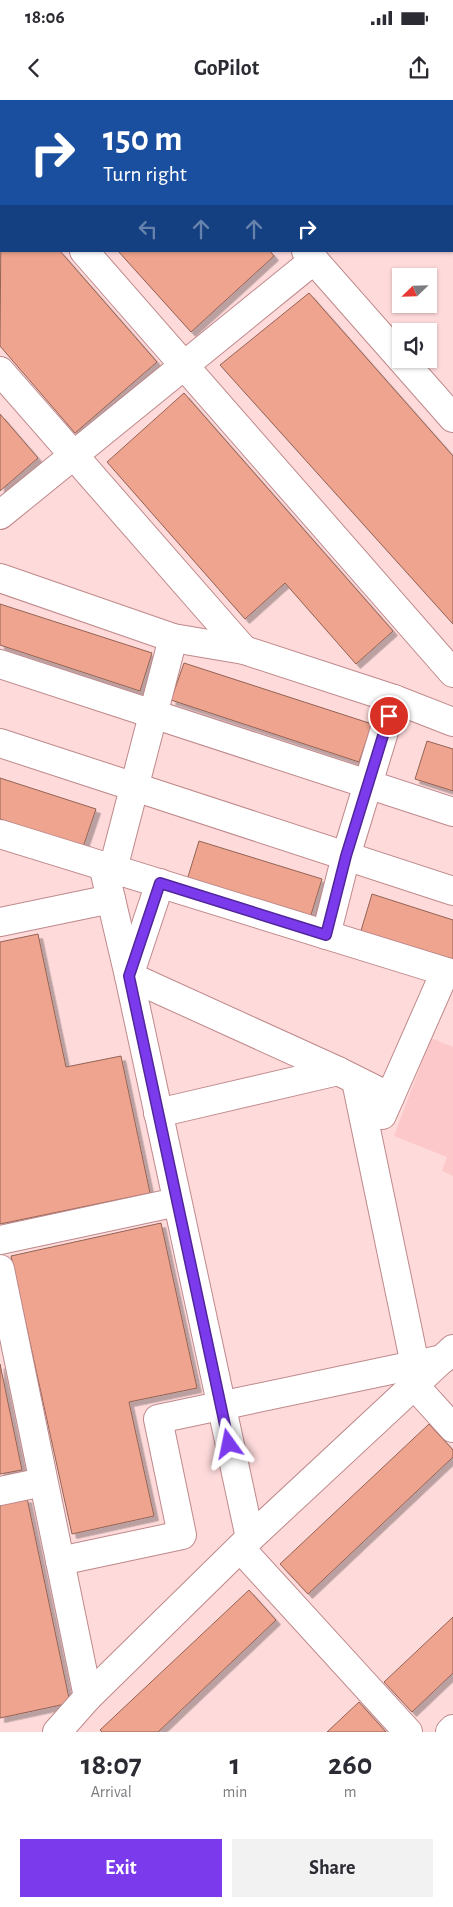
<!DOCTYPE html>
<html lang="en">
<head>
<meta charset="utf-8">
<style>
  :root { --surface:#fff; --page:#f2f2f3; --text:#2b2b33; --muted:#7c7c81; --accent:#7c3aed }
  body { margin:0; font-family:"Alegreya Sans",sans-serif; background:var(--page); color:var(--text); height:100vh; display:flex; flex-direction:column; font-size:19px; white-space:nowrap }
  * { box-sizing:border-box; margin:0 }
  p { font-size:16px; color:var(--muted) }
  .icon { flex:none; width:28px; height:28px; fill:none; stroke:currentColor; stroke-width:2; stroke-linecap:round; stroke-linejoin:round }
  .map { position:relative; height:1632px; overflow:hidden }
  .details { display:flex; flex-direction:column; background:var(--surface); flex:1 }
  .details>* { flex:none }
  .banner { position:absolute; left:0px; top:0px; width:454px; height:152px; box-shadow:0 1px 4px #0004; background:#1a4fa0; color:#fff; overflow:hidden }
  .needle { width:32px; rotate:247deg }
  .tools { position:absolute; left:392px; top:168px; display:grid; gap:10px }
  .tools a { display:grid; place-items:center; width:45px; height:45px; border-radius:0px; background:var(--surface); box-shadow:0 1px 4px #0004; font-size:25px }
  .pin { position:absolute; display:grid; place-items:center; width:42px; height:42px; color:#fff; margin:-21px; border:2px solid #fff; border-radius:50%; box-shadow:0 1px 5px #0007 }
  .me { position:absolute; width:55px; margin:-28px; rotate:348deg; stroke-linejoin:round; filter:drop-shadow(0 0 4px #0008) }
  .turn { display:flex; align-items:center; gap:18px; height:105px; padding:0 20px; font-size:22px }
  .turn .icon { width:65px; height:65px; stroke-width:2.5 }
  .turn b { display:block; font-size:35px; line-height:42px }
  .lanes { display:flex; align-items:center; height:48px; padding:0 20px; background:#0003; justify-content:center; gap:25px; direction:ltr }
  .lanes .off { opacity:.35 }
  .eta { display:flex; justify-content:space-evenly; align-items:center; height:85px; text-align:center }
  .eta b { font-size:30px; font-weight:600; line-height:35px }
  .primary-button { display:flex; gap:10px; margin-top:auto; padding:10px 20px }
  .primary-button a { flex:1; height:58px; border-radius:0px; background:var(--accent); color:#fff; font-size:20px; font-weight:600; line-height:58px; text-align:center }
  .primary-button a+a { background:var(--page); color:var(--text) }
  .status { display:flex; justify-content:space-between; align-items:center; height:35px; padding:0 25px; background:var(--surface); direction:ltr }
  .status svg { height:14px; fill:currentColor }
  header { display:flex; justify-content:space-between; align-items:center; height:65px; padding:0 20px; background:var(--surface); font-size:22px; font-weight:600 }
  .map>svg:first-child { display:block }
</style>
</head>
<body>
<div class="status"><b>18:06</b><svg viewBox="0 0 49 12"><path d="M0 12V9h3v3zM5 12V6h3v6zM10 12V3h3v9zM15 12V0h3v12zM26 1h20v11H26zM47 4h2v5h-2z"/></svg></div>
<header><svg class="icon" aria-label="back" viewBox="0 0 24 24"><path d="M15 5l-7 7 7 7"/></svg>GoPilot<svg class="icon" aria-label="share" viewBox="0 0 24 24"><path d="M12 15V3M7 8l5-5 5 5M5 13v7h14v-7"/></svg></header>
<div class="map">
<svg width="453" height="1632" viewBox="0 0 453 1632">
  <defs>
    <filter id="shadow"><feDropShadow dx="4.5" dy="4.5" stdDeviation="0" flood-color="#0004"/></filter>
  </defs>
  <rect width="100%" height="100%" fill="#fedadb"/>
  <path fill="#fdc8c9" d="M 431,938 L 453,947 L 453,1076 L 442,1071 L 447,1057 L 394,1036 Z"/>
  <g fill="#eea48e" stroke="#936355" filter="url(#shadow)">
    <path d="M 0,0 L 78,0 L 1,1 L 1,23 Z"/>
    <path d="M 1,119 L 1,151 L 60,151 L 157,262 L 75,333 L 0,246 Z"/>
    <path d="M 118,151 L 270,151 L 274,156 L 191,232 Z"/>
    <path d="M 309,193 L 453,356 L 453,524 L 220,265 Z"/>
    <path d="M 184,293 L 393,531 L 356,564 L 285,483 L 245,519 L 107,362 Z"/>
    <path d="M 0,314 L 38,358 L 0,391 Z"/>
    <path d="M 0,504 L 152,553 L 140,591 L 0,545 Z"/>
    <path d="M 184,563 L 372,624 L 359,662 L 171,600 Z"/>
    <path d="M 427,641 L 453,649 L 453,691 L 415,679 Z"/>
    <path d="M 0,678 L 96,709 L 83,747 L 0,719 Z"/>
    <path d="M 199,741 L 322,779 L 310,818 L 187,780 Z"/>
    <path d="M 372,794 L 453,820 L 453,863 L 360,834 Z"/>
    <path d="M 38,834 L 66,967 L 121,956 L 150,1093 L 0,1124 L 0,842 Z"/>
    <path d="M 161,1123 L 197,1288 L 129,1302 L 154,1416 L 72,1434 L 11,1156 Z"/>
    <path d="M 0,1264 L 22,1370 L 0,1374 Z"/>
    <path d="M 429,1324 L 453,1350 L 453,1357 L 308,1494 L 280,1464 Z"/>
    <path d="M 27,1398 L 70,1603 L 0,1618 L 0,1403 Z"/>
    <path d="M 249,1490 L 276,1520 L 158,1632 L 102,1632 L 100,1630 Z"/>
    <path d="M 453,1517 L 453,1573 L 412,1612 L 384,1582 Z"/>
    <path d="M 359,1602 L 386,1632 L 327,1632 Z"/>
  </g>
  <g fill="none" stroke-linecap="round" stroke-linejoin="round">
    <defs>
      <g id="minor">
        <path d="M 166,0 L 167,1"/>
        <path d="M 98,1 L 99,0"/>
        <path d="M 0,54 L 1,56"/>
        <path d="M 0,84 L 1,83"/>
        <path d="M 84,151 L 453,573"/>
        <path d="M 306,151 L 453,318"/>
        <path d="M 0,271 L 244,550"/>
        <path d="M 0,415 L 314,160"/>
        <path d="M 0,478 L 173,538 L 244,550 L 394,599 L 453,622"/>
        <path d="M 0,564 L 453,712"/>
        <path d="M 0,643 L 453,791"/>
        <path d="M 0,734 L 453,874"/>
        <path d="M 103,765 L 129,876 L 250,1438"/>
        <path d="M 113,769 L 173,538"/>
        <path d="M 160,783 L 129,876 L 338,971 L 390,997"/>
        <path d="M 0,822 L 111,799"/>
        <path d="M 326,835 L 346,756 L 394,599"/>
        <path d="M 356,981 L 415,1265"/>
        <path d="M 158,1013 L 338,971"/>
        <path d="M 382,1015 L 445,872"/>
        <path d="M 0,1140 L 177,1102"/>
        <path d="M 0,1169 L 88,1597"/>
        <path d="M 414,1285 L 453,1328"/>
        <path d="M 0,1391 L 43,1382"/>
        <path d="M 240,1448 L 408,1632"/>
        <path d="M 60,1461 L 182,1435 L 158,1319 L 443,1259"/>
        <path d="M 57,1632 L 88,1597 L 250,1438 L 453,1249"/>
      </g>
      <path id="major" d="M 450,1632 L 453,1629"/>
    </defs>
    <use href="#minor" stroke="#bf898b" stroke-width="30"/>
    <use href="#major" stroke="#bf898b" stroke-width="30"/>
    <use href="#minor" stroke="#fff" stroke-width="28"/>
    <use href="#major" stroke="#fff" stroke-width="28"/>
  </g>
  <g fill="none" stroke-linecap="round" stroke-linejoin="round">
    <defs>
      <path id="route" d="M 229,1344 L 129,876 L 160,783 L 326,835 L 346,756 L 389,616"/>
    </defs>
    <use href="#route" stroke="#51269a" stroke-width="12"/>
    <use href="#route" stroke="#7c3aed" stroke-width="9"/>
  </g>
</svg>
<div class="tools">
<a><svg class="needle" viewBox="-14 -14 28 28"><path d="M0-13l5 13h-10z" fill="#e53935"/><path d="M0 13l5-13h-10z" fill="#7c7c81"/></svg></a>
<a><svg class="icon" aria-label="sound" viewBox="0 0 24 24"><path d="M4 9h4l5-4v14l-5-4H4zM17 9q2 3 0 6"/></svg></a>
</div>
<div class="pin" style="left:389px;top:616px;background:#d93025"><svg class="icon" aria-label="arrive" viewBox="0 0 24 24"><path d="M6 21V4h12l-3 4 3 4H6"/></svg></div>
<svg class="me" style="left:229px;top:1344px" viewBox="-20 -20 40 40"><path d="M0-17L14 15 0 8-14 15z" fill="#7c3aed" stroke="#fff" stroke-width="4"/></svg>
<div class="banner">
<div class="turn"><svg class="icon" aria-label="right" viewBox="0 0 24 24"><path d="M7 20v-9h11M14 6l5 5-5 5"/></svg><div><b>150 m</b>Turn right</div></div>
<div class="lanes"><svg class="icon off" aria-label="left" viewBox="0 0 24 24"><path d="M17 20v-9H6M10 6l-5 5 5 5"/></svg><svg class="icon off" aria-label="ahead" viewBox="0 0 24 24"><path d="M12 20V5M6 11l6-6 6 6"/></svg><svg class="icon off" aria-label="ahead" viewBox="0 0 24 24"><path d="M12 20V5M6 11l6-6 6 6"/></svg><svg class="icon" aria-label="right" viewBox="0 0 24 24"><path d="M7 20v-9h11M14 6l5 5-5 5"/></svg></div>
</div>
</div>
<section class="details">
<div class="eta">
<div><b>18:07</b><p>Arrival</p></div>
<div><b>1</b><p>min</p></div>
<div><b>260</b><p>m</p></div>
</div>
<div class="primary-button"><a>Exit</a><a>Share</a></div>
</section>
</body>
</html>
